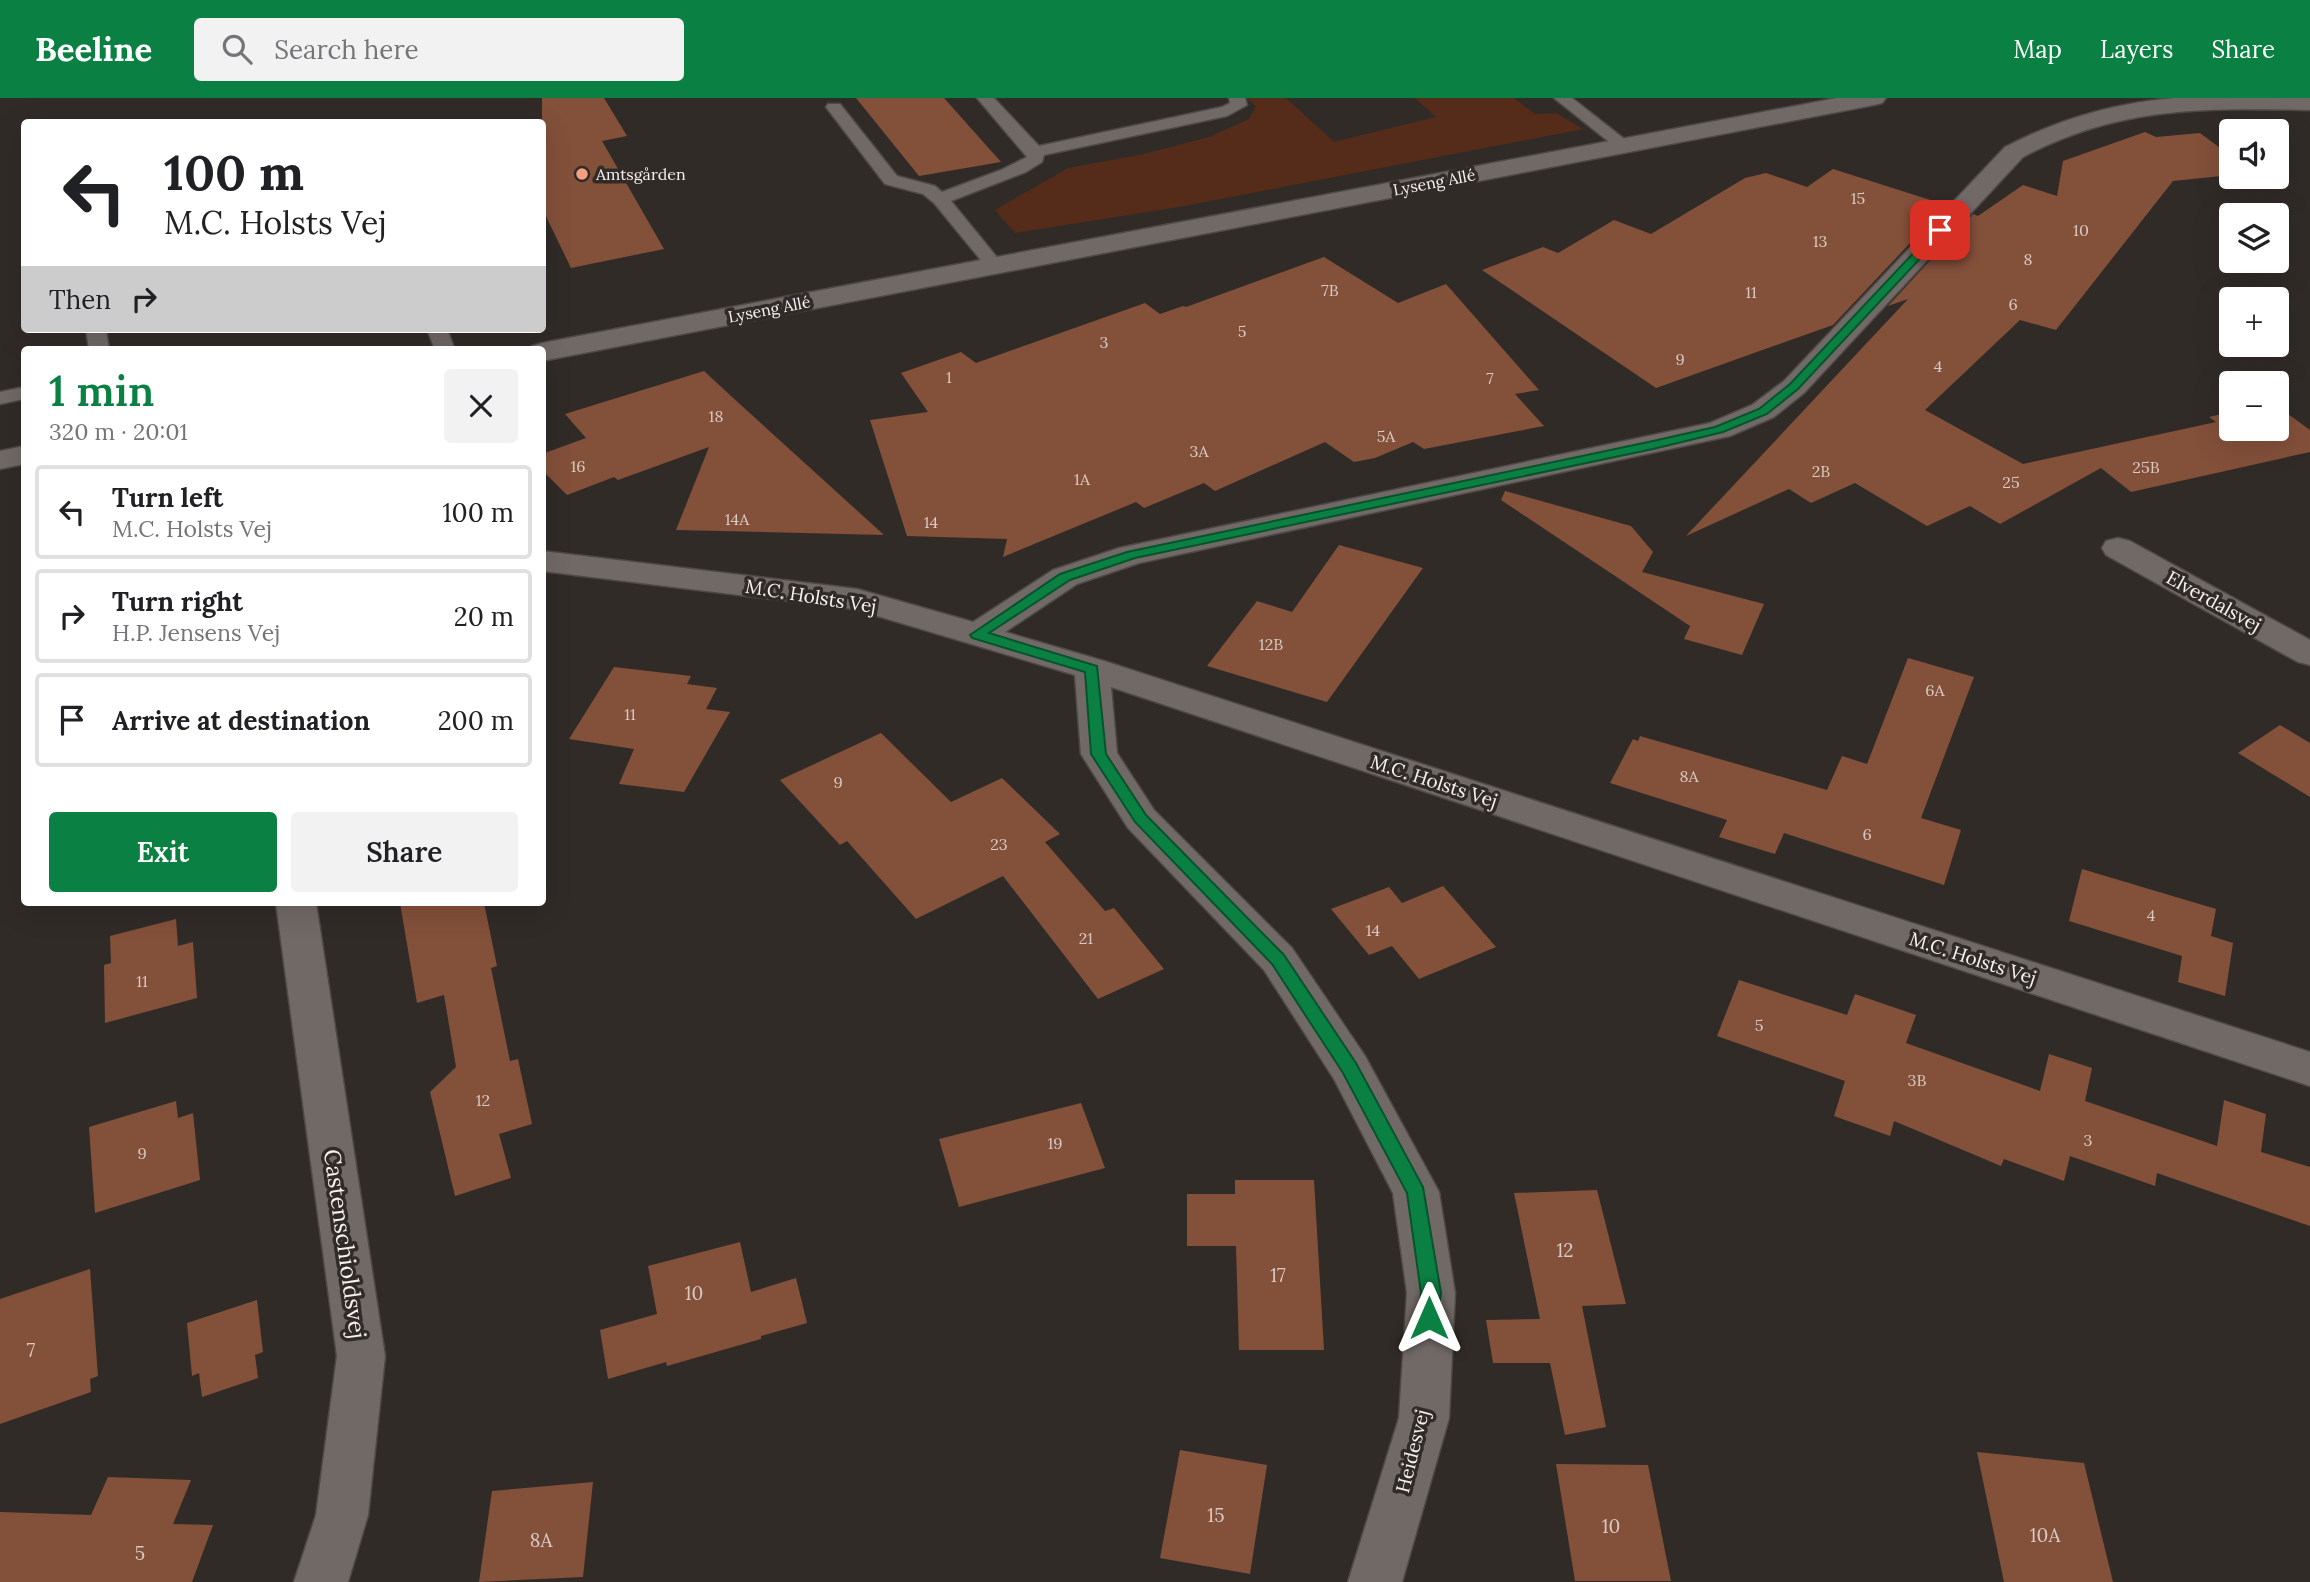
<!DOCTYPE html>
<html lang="en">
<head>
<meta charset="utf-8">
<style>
  :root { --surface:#fff; --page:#f2f2f2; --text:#202124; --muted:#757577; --line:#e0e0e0; --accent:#0b8043 }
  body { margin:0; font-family:Lora,serif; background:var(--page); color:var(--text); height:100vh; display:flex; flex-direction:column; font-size:26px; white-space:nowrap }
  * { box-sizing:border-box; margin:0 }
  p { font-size:23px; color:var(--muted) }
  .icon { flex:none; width:38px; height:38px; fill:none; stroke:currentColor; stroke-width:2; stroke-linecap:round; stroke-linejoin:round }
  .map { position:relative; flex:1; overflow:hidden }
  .panel { position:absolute; left:21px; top:248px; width:525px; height:560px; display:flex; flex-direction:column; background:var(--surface); border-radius:7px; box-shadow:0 7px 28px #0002 }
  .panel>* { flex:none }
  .banner { position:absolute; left:21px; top:21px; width:525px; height:214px; border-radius:7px; box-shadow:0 7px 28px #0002; background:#fff; color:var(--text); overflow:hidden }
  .fabs { position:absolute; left:2219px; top:21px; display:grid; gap:14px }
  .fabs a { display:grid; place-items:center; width:70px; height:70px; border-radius:7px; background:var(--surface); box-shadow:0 7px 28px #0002; font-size:35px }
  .pin { position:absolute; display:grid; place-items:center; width:60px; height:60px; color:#fff; margin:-30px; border-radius:14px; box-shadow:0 4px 10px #0006 }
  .me { position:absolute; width:77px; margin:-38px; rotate:0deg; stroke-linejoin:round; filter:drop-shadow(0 0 5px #0008) }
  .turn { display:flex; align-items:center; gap:24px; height:147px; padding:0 28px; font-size:32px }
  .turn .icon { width:91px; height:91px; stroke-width:2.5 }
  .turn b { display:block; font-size:49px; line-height:60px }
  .then { display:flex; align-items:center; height:66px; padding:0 28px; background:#0003; gap:14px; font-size:26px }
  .round { display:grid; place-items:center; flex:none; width:74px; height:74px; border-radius:7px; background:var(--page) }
  .headline { display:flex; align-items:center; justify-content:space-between; height:119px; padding:0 28px }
  h1 { font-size:42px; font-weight:600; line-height:52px; color:var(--accent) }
  .button { display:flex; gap:14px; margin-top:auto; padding:14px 28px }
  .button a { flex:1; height:80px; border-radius:7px; background:var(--accent); color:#fff; font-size:28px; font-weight:600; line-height:80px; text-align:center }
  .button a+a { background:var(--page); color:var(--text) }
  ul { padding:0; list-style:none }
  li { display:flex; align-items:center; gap:21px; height:94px; margin:0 14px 10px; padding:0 14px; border:4px solid var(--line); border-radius:7px }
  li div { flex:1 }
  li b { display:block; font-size:26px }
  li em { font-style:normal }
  header { display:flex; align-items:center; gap:42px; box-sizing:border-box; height:98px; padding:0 35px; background:var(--accent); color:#fff }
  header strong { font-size:33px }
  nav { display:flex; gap:38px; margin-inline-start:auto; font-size:24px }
  .search { width:490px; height:63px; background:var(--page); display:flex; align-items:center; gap:18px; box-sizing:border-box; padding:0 24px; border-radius:7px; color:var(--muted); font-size:26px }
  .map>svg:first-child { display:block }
</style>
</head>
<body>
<header>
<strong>Beeline</strong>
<div class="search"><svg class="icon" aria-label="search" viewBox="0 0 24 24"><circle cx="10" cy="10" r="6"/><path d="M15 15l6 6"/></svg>Search here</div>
<nav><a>Map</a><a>Layers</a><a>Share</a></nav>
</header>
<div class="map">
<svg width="2310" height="1484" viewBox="0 0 2310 1484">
  <rect width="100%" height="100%" fill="#312b28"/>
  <path fill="#552c1a" d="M 1246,0 L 1286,0 L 1334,44 L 1436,19 L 1415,0 L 1514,0 L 1535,16 L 1556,15 L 1583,31 L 1179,109 L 1015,135 L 995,112 L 1068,70 L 1144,56 L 1209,39 L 1249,21 L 1256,8 Z"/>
  <g fill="#83503a">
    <path d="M 542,0 L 604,0 L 627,38 L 602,43 L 664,151 L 571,170 L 542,110 Z"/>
    <path d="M 856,0 L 944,0 L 1001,64 L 919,78 Z"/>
    <path d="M 2145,34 L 2156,39 L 2200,35 L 2231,58 L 2231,77 L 2173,83 L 2056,232 L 2020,222 L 1925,312 L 2023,366 L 2216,324 L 2209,319 L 2231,314 L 2231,331 L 2277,331 L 2277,308 L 2310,332 L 2310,354 L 2131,394 L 2101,370 L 2000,426 L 1970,408 L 1927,428 L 1855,385 L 1811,405 L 1789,391 L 1686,438 L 1908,201 L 1888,208 L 1973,116 L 1978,118 L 2023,87 L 2057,98 L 2063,63 Z"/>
    <path d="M 1833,71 L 1946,107 L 1833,227 L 1656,290 L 1482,172 L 1543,149 L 1558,155 L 1614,122 L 1651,136 L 1745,80 L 1766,75 L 1807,89 Z"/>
    <path d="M 1324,159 L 1398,205 L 1446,186 L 1539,292 L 1515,296 L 1544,328 L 1424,351 L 1413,344 L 1375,360 L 1354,364 L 1325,344 L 1215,393 L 1204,385 L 1144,410 L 1136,404 L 1003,459 L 1007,441 L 907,438 L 870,322 L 928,314 L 901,275 L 961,254 L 976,265 L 1145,205 L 1160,216 L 1183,208 L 1186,209 Z"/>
    <path d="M 704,273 L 731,298 L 884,437 L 676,432 L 709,349 L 618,382 L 614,379 L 567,397 L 542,372 L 542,356 L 586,340 L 565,316 Z"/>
    <path d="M 1505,393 L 1631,428 L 1653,454 L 1642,474 L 1764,506 L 1742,557 L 1684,541 L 1690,528 L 1501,402 Z"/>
    <path d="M 1339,447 L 1423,470 L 1327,604 L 1207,568 L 1257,503 L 1292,514 Z"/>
    <path d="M 1908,560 L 1974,579 L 1921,720 L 1961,732 L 1944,787 L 1784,735 L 1775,756 L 1719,739 L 1727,722 L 1610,685 L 1633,641 L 1638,643 L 1640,638 L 1827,692 L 1842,658 L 1867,666 Z"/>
    <path d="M 614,569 L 691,578 L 687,586 L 717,590 L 706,611 L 730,614 L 684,694 L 619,686 L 634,651 L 569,641 Z"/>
    <path d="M 2280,627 L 2310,645 L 2310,699 L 2238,655 Z"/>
    <path d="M 881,635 L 951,704 L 1002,680 L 1060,736 L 1045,744 L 1105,813 L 1114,810 L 1164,871 L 1098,901 L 1003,778 L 916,821 L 847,743 L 840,747 L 780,682 Z"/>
    <path d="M 2082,771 L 2216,811 L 2211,838 L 2233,845 L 2225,898 L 2178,884 L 2182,858 L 2069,823 Z"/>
    <path d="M 1443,788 L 1496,849 L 1419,881 L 1392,848 L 1369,857 L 1331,811 L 1389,789 L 1402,805 Z"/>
    <path d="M 400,805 L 484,805 L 497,868 L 491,870 L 510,963 L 518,961 L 532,1026 L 499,1036 L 511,1080 L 455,1098 L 430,994 L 456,969 L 444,897 L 417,905 Z"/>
    <path d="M 176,821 L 178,848 L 193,844 L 197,900 L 105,925 L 104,867 L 111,865 L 110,838 Z"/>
    <path d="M 1739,882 L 1847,917 L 1855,896 L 1916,917 L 1906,945 L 2040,993 L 2049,956 L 2092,970 L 2085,1003 L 2217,1048 L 2224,1002 L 2266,1016 L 2261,1054 L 2310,1069 L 2310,1128 L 2157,1075 L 2155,1088 L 2070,1058 L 2064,1083 L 2004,1061 L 2001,1068 L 1894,1023 L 1890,1038 L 1834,1018 L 1845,983 L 1717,938 Z"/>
    <path d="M 176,1003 L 178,1020 L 193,1015 L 200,1082 L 95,1115 L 89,1029 Z"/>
    <path d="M 1081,1005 L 1105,1070 L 959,1109 L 939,1041 Z"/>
    <path d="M 1235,1082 L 1314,1082 L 1324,1252 L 1239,1252 L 1236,1148 L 1187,1148 L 1187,1096 L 1235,1096 Z"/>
    <path d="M 1597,1092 L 1626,1206 L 1582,1208 L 1606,1329 L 1565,1337 L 1550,1265 L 1493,1265 L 1486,1222 L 1540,1221 L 1514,1095 Z"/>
    <path d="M 740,1144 L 751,1194 L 796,1180 L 807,1225 L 761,1238 L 761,1241 L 667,1268 L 666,1264 L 608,1281 L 600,1232 L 657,1216 L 648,1168 Z"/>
    <path d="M 90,1171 L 98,1278 L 90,1281 L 91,1294 L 0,1326 L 0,1201 Z"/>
    <path d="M 257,1202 L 263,1254 L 255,1257 L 258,1280 L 202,1299 L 199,1275 L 192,1278 L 187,1225 Z"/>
    <path d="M 1180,1352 L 1267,1367 L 1250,1476 L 1160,1460 Z"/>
    <path d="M 1977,1354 L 2084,1365 L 2113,1484 L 2004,1484 Z"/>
    <path d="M 1556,1366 L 1648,1367 L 1671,1483 L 1575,1483 Z"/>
    <path d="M 108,1379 L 191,1382 L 173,1426 L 213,1427 L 192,1484 L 0,1484 L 0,1414 L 91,1417 Z"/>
    <path d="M 593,1384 L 583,1479 L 479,1484 L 492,1393 Z"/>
  </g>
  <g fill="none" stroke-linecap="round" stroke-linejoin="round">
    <defs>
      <g id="service">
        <path d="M 977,0 L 994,0 L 1039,48 L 1222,9 L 1230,5 L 1229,0 L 1245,0 L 1247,7 L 1227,18 L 1044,57 L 1042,64 L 1026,74 L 951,103 L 1004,168 L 995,174 L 989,172 L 934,105 L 923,96 L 885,86 L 826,9 L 828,6 L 840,6 L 897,78 L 935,88 L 942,94 L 1001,72 L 1027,59 Z"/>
        <path d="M 1554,0 L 1572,0 L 1632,47 L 1630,51 L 1618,51 Z"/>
        <path d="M 86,231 L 106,231 L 109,252 L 89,252 Z"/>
        <path d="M 427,231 L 447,231 L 455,252 L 435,252 Z"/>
        <path d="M 24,289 L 24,301 L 0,306 L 0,294 Z"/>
      </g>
      <g id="minor">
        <path d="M 1837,0 L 1886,0 L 1882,5 L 1874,7 L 542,263 L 542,252 L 529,252 L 532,248 L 542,245 Z"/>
        <path d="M 2175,0 L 2310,0 L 2310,12 C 2204,10 2119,8 2023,59 L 1804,295 L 1774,319 L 1730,338 L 1139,465 L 1077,486 L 1005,534 L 1104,563 L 2310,954 L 2310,988 L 1111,589 L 1117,655 L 1154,712 L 1292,850 L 1365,958 L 1439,1094 L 1455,1195 L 1449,1320 L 1402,1484 L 1348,1484 L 1399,1320 L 1407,1195 L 1393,1095 L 1334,981 L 1264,872 L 1128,730 L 1081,656 L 1075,577 L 854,511 L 542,473 L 542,453 L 857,491 L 973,524 L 1053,472 L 1119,450 L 1710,325 L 1752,307 L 1784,283 L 2005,49 C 2059,21 2114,5 2175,0 Z"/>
        <path d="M 24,348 L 24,366 L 0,371 L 0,353 Z"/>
        <path d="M 2118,440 L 2130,443 L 2310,542 L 2310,567 L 2298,564 L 2106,457 L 2102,450 L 2106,443 Z"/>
        <path d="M 276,805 L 316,805 L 385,1258 L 368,1417 L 348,1484 L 294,1484 L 316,1417 L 337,1258 Z"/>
      </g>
    </defs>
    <use href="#service" stroke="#4e4847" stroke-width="3"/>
    <use href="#minor" stroke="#4e4847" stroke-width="3"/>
    <use href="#service" fill="#716966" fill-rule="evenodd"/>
    <use href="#minor" fill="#716966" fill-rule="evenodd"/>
  </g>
  <path fill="#0b8043" stroke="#07532c" stroke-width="2" d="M 1940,129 L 1944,130 L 1944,135 L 1798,291 L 1767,316 L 1723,334 L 1653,351 L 1135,460 L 1070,482 L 989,535 L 1097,568 L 1106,656 L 1146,717 L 1284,857 L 1356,965 L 1423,1089 L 1441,1195 L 1436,1226 L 1429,1229 L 1422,1226 L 1419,1220 L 1421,1195 L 1407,1095 L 1343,975 L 1272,866 L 1135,724 L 1091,656 L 1085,574 L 972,540 L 970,537 L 1060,476 L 1127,454 L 1653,343 L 1715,329 L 1759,311 L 1790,286 L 1937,130 Z"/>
  <circle fill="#f2a07f" stroke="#312b28" stroke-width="2.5" cx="582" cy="76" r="7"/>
  <g text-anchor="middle" stroke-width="7" stroke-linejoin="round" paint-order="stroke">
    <g font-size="16" fill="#f6f1f0" stroke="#312b28" text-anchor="start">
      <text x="596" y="82">Amtsgården</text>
    </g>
    <g font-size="16" fill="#f6f1f0" stroke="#312b28">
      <text transform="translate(1434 84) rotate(-11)" y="6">Lyseng Allé</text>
      <text transform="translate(769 211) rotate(-11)" y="6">Lyseng Allé</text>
    </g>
    <g font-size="16" fill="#d9c9c2">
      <text x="1858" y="106">15</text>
      <text x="2081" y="138">10</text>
      <text x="1820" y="149">13</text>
      <text x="2028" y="167">8</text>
      <text x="1330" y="198">7B</text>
      <text x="1751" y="200">11</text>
      <text x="2013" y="212">6</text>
      <text x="1242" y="239">5</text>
      <text x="1104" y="250">3</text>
      <text x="1680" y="267">9</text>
      <text x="1938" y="274">4</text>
      <text x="949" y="285">1</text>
      <text x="1490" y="286">7</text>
      <text x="716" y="324">18</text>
      <text x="1386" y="344">5A</text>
      <text x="1199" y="359">3A</text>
      <text x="578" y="374">16</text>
      <text x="2146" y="375">25B</text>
      <text x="1821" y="379">2B</text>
      <text x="1082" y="387">1A</text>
      <text x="2011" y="390">25</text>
      <text x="737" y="427">14A</text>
      <text x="931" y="430">14</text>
      <text x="1271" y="552">12B</text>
      <text x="1935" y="598">6A</text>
      <text x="630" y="622">11</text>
      <text x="1689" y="684">8A</text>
      <text x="838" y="690">9</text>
      <text x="1867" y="742">6</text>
      <text x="999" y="752">23</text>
      <text x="2151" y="823">4</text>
      <text x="1373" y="838">14</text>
      <text x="1086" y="846">21</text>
      <text x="142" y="889">11</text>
      <text x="1759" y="933">5</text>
      <text x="1917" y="988">3B</text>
      <text x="483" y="1008">12</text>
      <text x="2088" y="1048">3</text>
      <text x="1055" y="1051">19</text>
      <text x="142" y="1061">9</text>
    </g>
    <g font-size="19" fill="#f6f1f0" stroke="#312b28">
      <text transform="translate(811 498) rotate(9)" y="7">M.C. Holsts Vej</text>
      <text transform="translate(2214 503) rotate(29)" y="7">Elverdalsvej</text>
      <text transform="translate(1434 683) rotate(18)" y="7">M.C. Holsts Vej</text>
      <text transform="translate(1973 860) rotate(18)" y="7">M.C. Holsts Vej</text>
      <text transform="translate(1412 1353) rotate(-76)" y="7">Heidesvej</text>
    </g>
    <g font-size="19" fill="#d9c9c2">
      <text x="1565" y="1159">12</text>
      <text x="1278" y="1184">17</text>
      <text x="694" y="1202">10</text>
      <text x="31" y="1259">7</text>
      <text x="1216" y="1424">15</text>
      <text x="1611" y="1435">10</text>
      <text x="2045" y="1444">10A</text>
      <text x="541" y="1449">8A</text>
      <text x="140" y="1462">5</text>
    </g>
    <g font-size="23" fill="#f6f1f0" stroke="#312b28">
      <text transform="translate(345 1146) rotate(82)" y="8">Castenschioldsvej</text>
    </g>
  </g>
</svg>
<div class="fabs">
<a><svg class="icon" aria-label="sound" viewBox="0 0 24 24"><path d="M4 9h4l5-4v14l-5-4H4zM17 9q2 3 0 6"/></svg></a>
<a><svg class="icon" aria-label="layers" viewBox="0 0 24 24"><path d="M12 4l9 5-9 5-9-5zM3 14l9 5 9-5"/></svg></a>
<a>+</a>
<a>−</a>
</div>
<div class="pin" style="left:1940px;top:132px;background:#d93025"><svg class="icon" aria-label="arrive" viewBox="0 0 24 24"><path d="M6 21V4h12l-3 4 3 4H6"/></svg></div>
<svg class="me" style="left:1429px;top:1220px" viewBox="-20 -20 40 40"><path d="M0-17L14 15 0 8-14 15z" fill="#0b8043" stroke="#fff" stroke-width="4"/></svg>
<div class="banner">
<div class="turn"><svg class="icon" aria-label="left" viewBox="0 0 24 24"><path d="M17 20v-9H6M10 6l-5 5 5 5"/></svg><div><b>100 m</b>M.C. Holsts Vej</div></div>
<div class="then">Then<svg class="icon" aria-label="right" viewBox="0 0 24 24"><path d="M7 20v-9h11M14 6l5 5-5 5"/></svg></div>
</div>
<section class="panel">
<div class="headline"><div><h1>1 min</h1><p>320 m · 20:01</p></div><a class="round"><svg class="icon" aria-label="close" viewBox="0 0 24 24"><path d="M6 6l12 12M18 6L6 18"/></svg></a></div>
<ul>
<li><svg class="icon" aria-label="left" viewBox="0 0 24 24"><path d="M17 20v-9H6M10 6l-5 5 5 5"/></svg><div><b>Turn left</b><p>M.C. Holsts Vej</p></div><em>100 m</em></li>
<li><svg class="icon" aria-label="right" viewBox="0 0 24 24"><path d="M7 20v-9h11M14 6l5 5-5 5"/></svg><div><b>Turn right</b><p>H.P. Jensens Vej</p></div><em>20 m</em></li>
<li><svg class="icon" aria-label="arrive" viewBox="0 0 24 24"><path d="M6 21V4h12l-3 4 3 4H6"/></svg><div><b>Arrive at destination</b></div><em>200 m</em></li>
</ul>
<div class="button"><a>Exit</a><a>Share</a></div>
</section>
</div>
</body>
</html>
